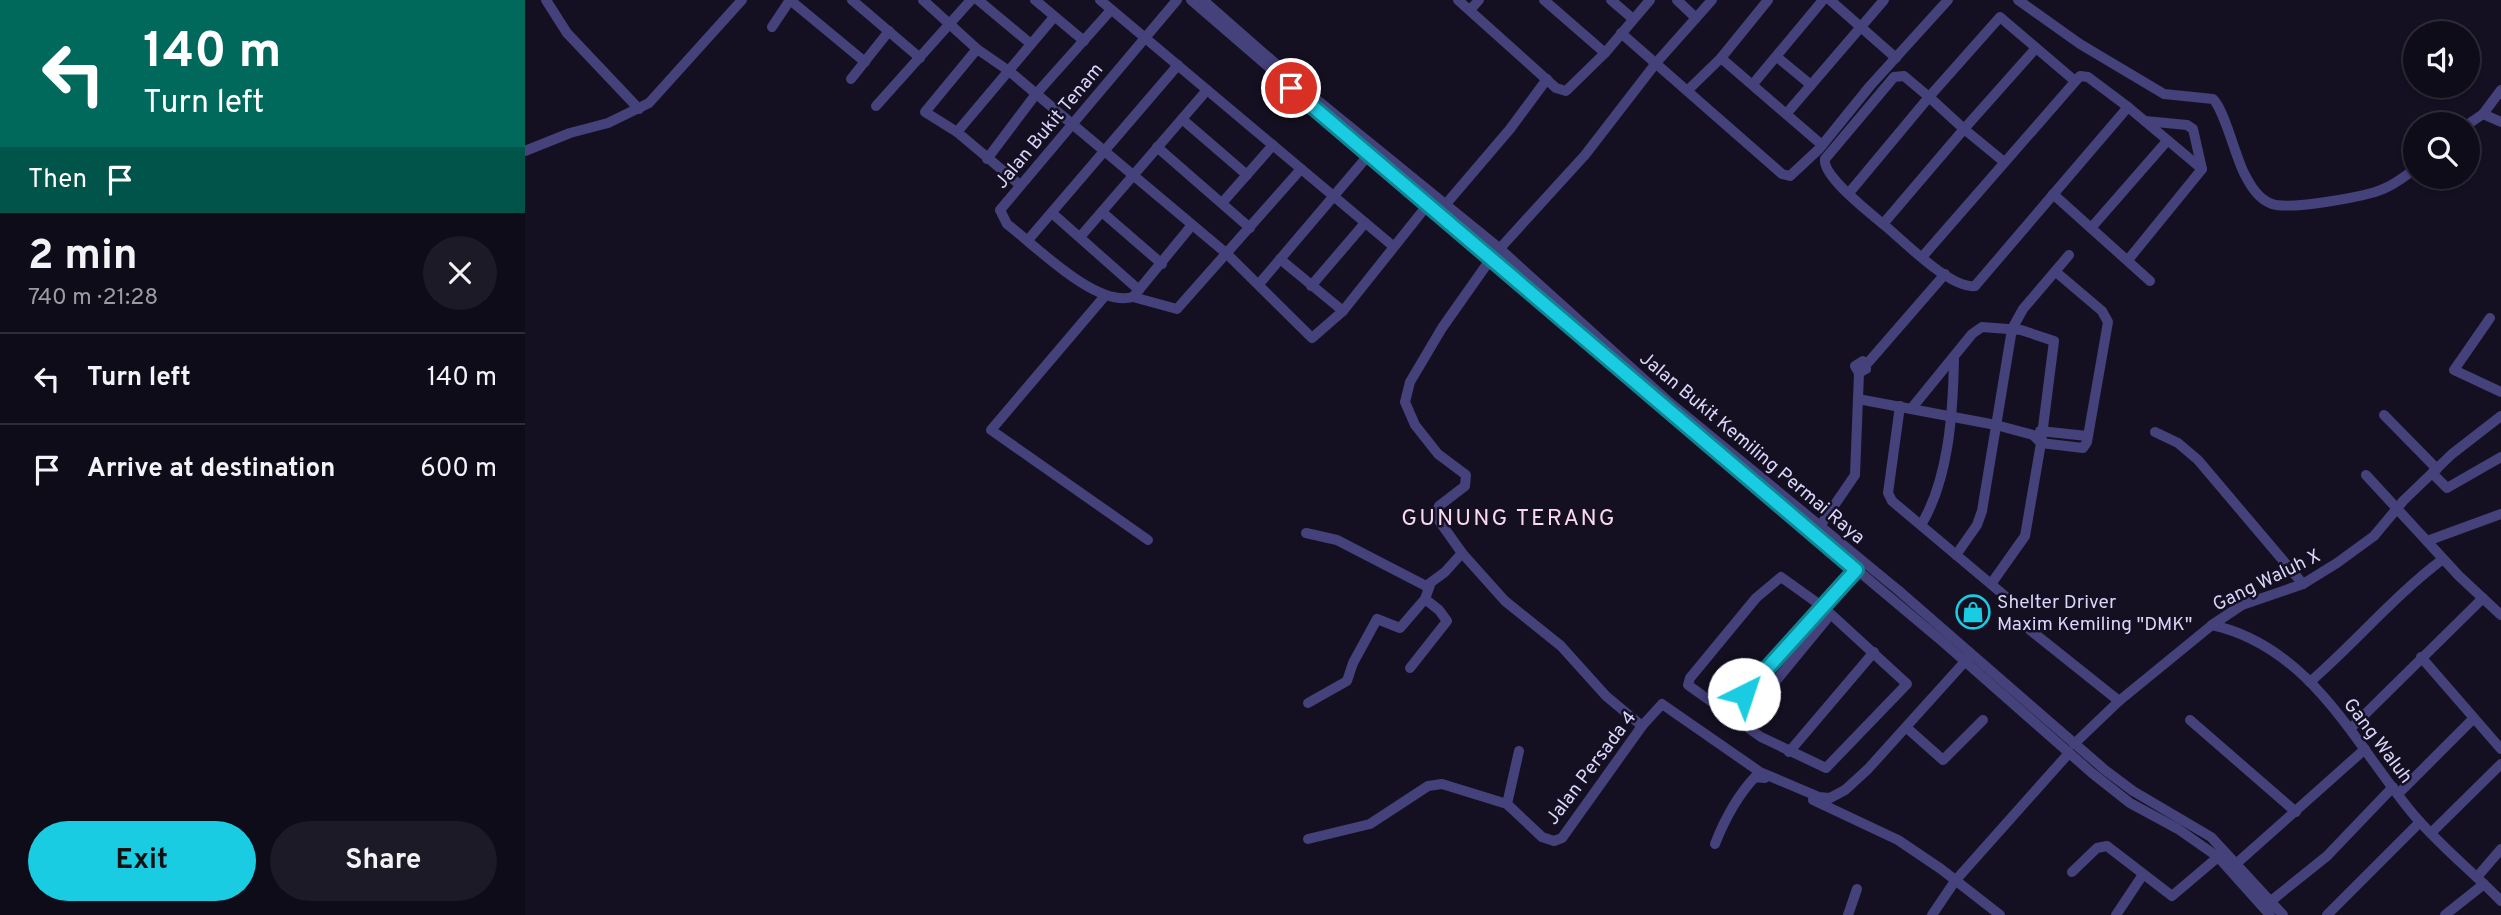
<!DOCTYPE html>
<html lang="en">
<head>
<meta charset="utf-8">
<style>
  :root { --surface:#0f0c1a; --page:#1d1a27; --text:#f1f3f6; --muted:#9b9ba2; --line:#2f2c39; --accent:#1acce2 }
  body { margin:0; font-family:Overpass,sans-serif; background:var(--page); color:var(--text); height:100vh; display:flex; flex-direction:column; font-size:26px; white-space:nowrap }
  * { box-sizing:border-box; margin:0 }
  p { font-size:23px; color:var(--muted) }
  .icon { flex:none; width:38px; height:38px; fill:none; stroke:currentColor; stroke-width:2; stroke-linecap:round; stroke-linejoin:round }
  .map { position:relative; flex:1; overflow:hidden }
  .side { display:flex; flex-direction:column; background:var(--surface); width:525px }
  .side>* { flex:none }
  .guide { background:#00695c; color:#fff; overflow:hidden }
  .buttons { position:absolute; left:1878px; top:21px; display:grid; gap:14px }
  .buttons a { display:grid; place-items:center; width:77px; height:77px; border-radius:50%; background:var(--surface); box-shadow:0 2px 5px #0004,0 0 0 2px var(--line); font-size:35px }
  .pin { position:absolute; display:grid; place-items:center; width:60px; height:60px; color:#fff; margin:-30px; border:4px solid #fff; border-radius:50%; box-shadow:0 2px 7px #0007 }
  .me { position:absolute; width:77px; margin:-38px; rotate:41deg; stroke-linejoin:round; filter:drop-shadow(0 0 5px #0008) }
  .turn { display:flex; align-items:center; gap:24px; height:147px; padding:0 28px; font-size:32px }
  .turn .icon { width:91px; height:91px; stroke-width:2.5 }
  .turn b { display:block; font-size:49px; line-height:60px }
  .then { display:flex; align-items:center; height:66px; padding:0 28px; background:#0003; gap:14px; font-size:26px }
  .round { display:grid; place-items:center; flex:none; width:74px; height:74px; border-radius:37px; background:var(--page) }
  .head { display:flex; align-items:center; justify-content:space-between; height:119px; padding:0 28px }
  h1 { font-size:42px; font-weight:700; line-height:52px }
  .cta { display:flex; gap:14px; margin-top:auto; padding:14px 28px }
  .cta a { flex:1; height:80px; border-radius:42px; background:var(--accent); color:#111; font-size:28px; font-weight:700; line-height:80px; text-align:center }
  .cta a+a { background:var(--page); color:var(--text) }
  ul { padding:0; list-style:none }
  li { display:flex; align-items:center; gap:21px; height:91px; padding:0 28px; border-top:2px solid var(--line) }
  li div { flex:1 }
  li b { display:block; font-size:26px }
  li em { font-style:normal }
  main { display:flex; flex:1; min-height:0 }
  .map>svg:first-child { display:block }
</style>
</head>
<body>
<main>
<section class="side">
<div class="guide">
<div class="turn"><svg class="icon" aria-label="left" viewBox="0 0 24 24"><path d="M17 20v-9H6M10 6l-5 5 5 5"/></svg><div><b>140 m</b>Turn left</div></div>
<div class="then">Then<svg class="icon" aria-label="arrive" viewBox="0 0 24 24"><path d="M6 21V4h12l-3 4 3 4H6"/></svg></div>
</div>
<div class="head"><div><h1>2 min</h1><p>740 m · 21:28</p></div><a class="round"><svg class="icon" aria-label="close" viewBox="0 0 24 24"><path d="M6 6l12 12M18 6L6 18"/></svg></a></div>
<ul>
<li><svg class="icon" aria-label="left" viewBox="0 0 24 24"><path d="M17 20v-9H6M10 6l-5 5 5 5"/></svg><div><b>Turn left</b></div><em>140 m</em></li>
<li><svg class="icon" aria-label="arrive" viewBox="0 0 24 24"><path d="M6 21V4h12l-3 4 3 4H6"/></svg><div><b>Arrive at destination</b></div><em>600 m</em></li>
</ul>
<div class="cta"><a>Exit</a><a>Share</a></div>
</section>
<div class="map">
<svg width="1976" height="915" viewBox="0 0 1976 915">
  <rect width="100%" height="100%" fill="#141022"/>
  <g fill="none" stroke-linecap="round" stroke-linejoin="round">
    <g stroke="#44417b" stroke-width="10">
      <path d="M 21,0 L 42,33 L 114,109"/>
      <path d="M 265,0 L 340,62"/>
      <path d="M 327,0 L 395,58"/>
      <path d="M 398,0 L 452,49 L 484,71 L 701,253 L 787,338 L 818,311 L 904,203"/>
      <path d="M 453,0 L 506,44"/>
      <path d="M 510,0 L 559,41"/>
      <path d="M 575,0 L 868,246"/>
      <path d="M 666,0 L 1137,406 L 1418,642 L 1567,773 L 1605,803 L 1653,829 L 1693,857 L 1745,915"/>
      <path d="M 678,0 L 792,100 L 974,248 L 1143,401 L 1373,590 L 1580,770 L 1608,791 L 1686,837 L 1758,915"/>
      <path d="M 933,0 L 1031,88 L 1041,91 L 1080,53 L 1125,0"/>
      <path d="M 1019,0 L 1080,53"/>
      <path d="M 1086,0 L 1108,19"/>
      <path d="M 1152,0 L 1171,18"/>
      <path d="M 1305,0 L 1371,58"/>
      <path d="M 1493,0 L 1555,44 L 1639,94 L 1688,99 C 1699,109 1710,155 1719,173 C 1725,185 1733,199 1747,204 C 1765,210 1840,197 1858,189 C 1869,185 1880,176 1890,169"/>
      <path d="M 945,10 L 954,0"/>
      <path d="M 247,27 L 265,0"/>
      <path d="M 1096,33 L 1257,174 L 1265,176 L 1294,149 L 1345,86 L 1423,0"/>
      <path d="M 1511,48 L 1439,129 L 1404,97 L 1475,17 L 1550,81"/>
      <path d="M 452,49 L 400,112 L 432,132 L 495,185"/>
      <path d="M 1252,57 L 1286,85"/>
      <path d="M 1196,58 L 1297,145"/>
      <path d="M 326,79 L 364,31"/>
      <path d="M 1228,84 L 1298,0"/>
      <path d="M 1163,90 L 1196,58 L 1243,0"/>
      <path d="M 351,106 L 446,0"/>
      <path d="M 1603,107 L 1677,169"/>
      <path d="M 1262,113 L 1359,0"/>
      <path d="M 1958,114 L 1976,90"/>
      <path d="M 657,119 L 722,175"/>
      <path d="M 1942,125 L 1958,114 L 1976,122"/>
      <path d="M 432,132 L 529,17"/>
      <path d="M 632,147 L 725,228"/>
      <path d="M 0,151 L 45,133 L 83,123 L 124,103 L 217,0"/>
      <path d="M 462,159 L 511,94 L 586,10"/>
      <path d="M 1324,193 L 1404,97 L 1379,76 L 1369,77 L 1300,159 C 1297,176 1345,213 1358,224 C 1379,241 1425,289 1450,286 L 1603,107 L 1563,77 L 1555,76 L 1398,256"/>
      <path d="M 1528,194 L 1625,281"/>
      <path d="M 697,203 L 748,145"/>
      <path d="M 921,204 L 985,129 L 1022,79"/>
      <path d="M 577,212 L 637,264"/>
      <path d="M 527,213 L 614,290"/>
      <path d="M 1358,224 L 1439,129 L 1478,161"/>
      <path d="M 667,225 L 608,297 L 652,309 L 776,169"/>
      <path d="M 1566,228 L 1642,141"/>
      <path d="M 555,237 L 682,90"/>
      <path d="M 503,240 L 653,65"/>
      <path d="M 755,259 L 818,311"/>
      <path d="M 1603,260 L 1677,169 L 1668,129 L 1662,125 L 1620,121"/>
      <path d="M 734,284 L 847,151"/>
      <path d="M 786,286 L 840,223"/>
      <path d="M 579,297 L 466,430 L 623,540"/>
      <path d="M 608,297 C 571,308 511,246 482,224 L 475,210 L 652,0"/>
      <path d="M 1965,318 L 1929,370 L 1976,392"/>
      <path d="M 1341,365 L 1420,274"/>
      <path d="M 1333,399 L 1471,425 L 1508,435 L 1516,443 L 1558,448 L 1562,442 L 1583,322 L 1577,311 L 1531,272"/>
      <path d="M 1375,406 L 1363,493 L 1367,501 L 1486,601"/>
      <path d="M 1386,409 L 1447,334 L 1457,327 L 1496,330 L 1529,341 L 1516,443 L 1500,536 L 1466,584"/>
      <path d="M 1859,415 L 1912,469"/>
      <path d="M 1515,431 L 1562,436"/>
      <path d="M 1630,432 L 1653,443 L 1673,460 L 1778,584"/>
      <path d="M 1907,473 L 1922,488 L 1976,457"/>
      <path d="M 1841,475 L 1934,576 L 1976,615"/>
      <path d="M 1396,525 C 1424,479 1428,412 1429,359"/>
      <path d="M 1291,532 L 1330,475 L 1334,373 L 1330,366 L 1338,361 L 1341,369 L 1334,373"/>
      <path d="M 781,533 L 812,540 L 901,586 L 920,572 L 937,553 L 980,601 L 1036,646 L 1081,696 L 1117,726"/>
      <path d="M 1902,541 L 1976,514"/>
      <path d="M 937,553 L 910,515 L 914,506 L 940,486 L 941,475 L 913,454 L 890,425 L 880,402 L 885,382 L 917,328 L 967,257 L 1060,155 L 1131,63 L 1187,0"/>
      <path d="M 1431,555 L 1452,525 L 1457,511 L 1487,329 L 1498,309 L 1544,255"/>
      <path d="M 1256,577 L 1298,607 L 1382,684 L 1301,768 L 1236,737 L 1163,685 L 1165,678 L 1231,598 Z"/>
      <path d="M 1687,625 C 1786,647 1829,743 1888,814 C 1914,845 1948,872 1976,901"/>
      <path d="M 1505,630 L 1594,701"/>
      <path d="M 1896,657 L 1976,749"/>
      <path d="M 885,668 L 922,621 L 914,610 L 900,599"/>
      <path d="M 1785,682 C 1831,642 1870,595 1918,559"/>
      <path d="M 783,703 L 822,681 L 828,663 L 852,619 L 875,628 L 900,599 L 905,585"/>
      <path d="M 1204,711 L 1331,570"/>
      <path d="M 1665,720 L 1771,812"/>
      <path d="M 1218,721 L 1305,615"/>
      <path d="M 1827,727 L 1958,598"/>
      <path d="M 1382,728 L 1418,760 L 1458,720"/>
      <path d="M 1549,744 L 1594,701 L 1687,625 L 1717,605 L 1778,584 L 1812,563 L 1849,536 L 1879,500 L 1927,454 L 1976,416"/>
      <path d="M 994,751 L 982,804 L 1017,837 L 1029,841 L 1037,838 L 1117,726 L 1137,704 L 1235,772 L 1294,797 L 1305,798 L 1320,790 L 1343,769 L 1444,657"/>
      <path d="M 1264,752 L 1349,652"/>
      <path d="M 1873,794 L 1948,719"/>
      <path d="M 1288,800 L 1373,840 L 1416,869 L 1475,915"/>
      <path d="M 1907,832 L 1976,764"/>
      <path d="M 783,839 L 845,824 L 903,786 L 917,784 L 982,804"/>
      <path d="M 1190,844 C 1199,821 1213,795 1230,777 L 1240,778"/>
      <path d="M 1712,863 L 1840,749"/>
      <path d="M 1547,872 L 1572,848 L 1582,846 L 1647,896 L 1693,857"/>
      <path d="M 1952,877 L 1976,849"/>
      <path d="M 1746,901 L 1802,856 L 1868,787"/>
      <path d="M 1323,915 L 1332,889"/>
      <path d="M 1407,915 L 1430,881 L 1544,753"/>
      <path d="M 1591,915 L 1617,876"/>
      <path d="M 1802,915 L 1895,822"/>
      <path d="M 1920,915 L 1959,884"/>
    </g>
  </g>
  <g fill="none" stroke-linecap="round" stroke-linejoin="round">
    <defs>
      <path id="route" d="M 766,88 L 1331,570 L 1219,694"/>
    </defs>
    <use href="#route" stroke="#118593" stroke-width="18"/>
    <use href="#route" stroke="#1acce2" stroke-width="12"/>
  </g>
  <defs>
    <symbol id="shop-ring" viewBox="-11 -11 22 22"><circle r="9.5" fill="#141022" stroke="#1acce2" stroke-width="1.5"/><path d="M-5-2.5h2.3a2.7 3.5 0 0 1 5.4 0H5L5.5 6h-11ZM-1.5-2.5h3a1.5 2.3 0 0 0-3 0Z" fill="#1acce2"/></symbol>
  </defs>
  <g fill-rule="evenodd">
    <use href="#shop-ring" x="1429" y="593" width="38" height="38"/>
  </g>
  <g text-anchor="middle" stroke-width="5" stroke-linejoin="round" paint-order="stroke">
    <g font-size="19" fill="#dad6fa" stroke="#141022">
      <text transform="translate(523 125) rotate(-50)" y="7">Jalan Bukit Tenam</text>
      <text transform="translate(1228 447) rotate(40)" y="7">Jalan Bukit Kemiling Permai Raya</text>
      <text transform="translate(1741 579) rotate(-26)" y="7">Gang Waluh X</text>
      <text transform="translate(1854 740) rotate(53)" y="7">Gang Waluh</text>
      <text transform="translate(1065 767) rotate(-53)" y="7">Jalan Persada 4</text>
    </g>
    <g font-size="19" fill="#dad6fa" stroke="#141022" text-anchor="start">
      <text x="1472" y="608">Shelter Driver<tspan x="1472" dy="22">Maxim Kemiling "DMK"</tspan></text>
    </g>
    <g font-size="23" letter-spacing="2" fill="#fad8ed" stroke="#141022">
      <text x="984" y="525">GUNUNG TERANG</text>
    </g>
  </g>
</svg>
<div class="buttons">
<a><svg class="icon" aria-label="sound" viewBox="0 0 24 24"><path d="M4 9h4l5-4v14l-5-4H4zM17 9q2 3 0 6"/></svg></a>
<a><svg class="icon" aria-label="search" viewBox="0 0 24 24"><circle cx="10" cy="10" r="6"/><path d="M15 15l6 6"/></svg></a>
</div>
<div class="pin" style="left:766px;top:88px;background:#d93025"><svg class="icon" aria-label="arrive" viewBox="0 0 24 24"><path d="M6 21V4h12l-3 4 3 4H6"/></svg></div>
<svg class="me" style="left:1219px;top:694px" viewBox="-20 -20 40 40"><circle r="19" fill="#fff"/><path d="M0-13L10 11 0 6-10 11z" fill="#1acce2"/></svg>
</div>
</main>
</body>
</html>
